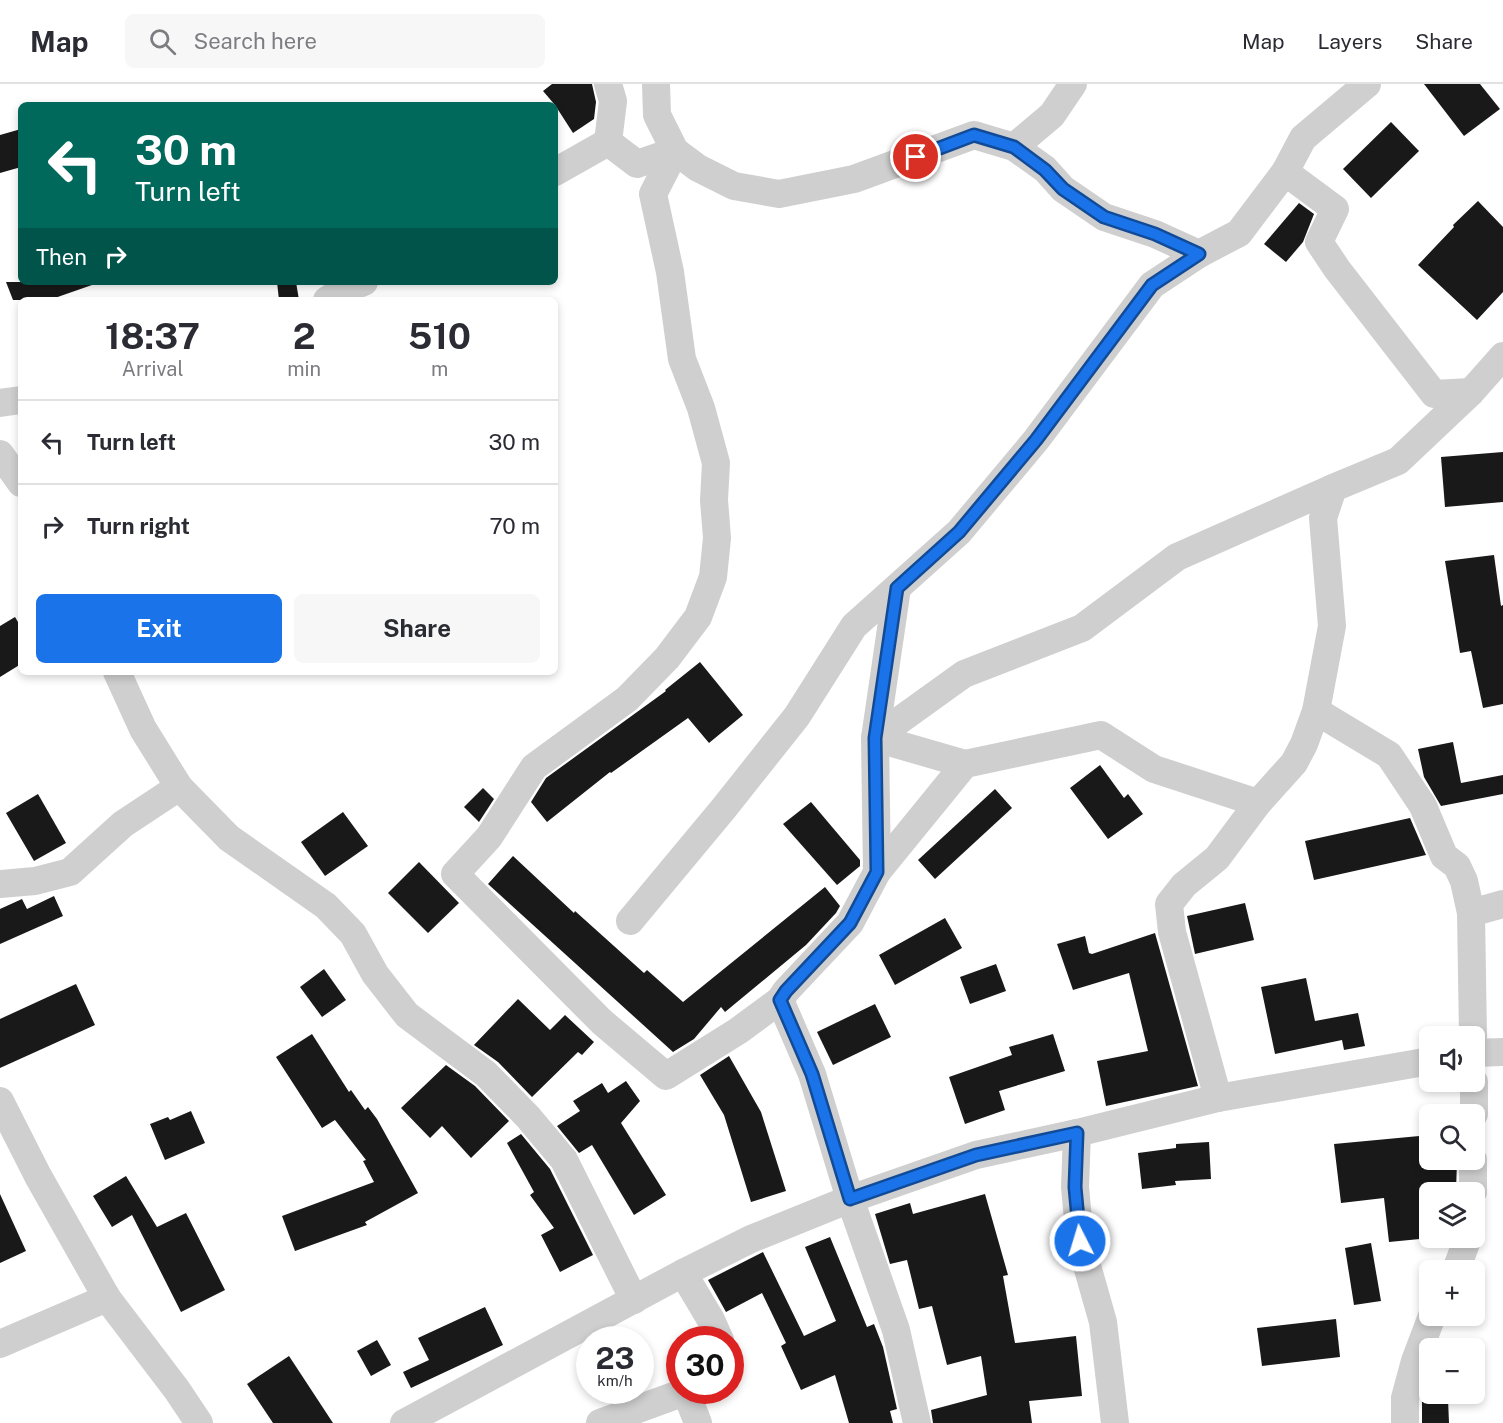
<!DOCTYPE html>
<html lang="en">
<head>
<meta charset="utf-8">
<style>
  :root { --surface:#fff; --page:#f7f7f7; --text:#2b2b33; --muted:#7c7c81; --line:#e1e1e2; --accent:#1a73e8 }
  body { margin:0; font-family:"Public Sans",sans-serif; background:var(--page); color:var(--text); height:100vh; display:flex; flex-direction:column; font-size:22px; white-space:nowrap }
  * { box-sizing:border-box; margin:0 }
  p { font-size:20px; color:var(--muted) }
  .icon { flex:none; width:33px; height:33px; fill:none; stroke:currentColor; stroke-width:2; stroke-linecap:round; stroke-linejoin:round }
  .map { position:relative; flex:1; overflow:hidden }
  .panel { position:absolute; left:18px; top:213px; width:540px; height:378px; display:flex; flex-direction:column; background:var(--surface); border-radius:9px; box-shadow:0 3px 9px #0003 }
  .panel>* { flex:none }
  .top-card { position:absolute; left:18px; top:18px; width:540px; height:183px; border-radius:9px; box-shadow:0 3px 9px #0003; background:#00695c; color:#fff; overflow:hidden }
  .buttons { position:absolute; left:1419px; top:942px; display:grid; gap:12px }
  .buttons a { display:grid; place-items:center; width:66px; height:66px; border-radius:9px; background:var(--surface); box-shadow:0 3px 9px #0003; font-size:30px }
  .speed { position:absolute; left:576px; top:1242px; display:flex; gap:12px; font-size:30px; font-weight:700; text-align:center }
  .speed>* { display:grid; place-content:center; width:78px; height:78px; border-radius:50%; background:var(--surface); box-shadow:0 3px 9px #0003; line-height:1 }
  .speed small { font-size:15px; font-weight:400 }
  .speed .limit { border:9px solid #d22; background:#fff; color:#111 }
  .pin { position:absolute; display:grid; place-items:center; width:51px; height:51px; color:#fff; margin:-26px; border:3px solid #fff; border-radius:50%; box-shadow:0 2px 6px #0007 }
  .me { position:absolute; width:66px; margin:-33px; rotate:355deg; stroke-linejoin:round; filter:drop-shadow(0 0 4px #0008) }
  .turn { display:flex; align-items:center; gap:21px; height:126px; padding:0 18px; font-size:27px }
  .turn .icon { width:78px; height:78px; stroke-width:2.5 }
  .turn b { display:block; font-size:42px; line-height:51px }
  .then { display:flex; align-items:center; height:57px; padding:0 18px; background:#0003; gap:12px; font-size:22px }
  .eta { display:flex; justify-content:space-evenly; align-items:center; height:102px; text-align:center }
  .eta b { font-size:36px; font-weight:700; line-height:42px }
  .cta { display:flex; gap:12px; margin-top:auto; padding:12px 18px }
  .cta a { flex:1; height:69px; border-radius:9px; background:var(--accent); color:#fff; font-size:24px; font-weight:700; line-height:69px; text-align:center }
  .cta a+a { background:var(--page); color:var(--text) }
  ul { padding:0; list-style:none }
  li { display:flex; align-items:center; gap:18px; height:84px; padding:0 18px; border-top:2px solid var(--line) }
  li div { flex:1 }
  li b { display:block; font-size:22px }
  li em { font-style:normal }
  header { display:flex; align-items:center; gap:36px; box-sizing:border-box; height:84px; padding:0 30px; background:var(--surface); border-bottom:2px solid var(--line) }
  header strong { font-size:28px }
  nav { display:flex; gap:33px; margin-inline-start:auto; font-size:21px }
  .search { width:420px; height:54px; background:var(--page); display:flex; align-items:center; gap:15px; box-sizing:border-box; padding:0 21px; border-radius:9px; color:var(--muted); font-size:22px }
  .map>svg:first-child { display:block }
</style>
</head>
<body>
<header>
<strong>Map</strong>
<div class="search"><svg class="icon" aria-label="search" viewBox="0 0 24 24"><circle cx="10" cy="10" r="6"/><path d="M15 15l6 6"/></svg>Search here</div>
<nav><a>Map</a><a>Layers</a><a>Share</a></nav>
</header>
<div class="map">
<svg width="1503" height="1339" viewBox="0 0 1503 1339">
  <rect width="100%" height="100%" fill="#fff"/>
  <g fill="#191919">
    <path d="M 552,0 L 592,0 L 596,18 L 594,35 L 573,49 L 555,21 L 543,7 Z"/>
    <path d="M 1424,0 L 1480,0 L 1500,25 L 1464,52 Z"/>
    <path d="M 1391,38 L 1419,67 L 1371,114 L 1343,85 Z"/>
    <path d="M 21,45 L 21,83 L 0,89 L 0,51 Z"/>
    <path d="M 1478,117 L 1503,143 L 1503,208 L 1477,236 L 1418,181 L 1454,143 L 1453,141 Z"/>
    <path d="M 1299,119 L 1314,130 L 1303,158 L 1286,178 L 1264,160 Z"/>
    <path d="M 6,198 L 92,198 L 92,201 L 49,216 L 13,216 Z"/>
    <path d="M 277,198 L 296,198 L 299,216 L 279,216 Z"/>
    <path d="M 1503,368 L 1503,418 L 1445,423 L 1441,373 Z"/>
    <path d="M 1494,471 L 1501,522 L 1503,521 L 1503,620 L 1483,624 L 1471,567 L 1460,569 L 1445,477 Z"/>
    <path d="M 15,533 L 21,543 L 21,580 L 0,593 L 0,542 Z"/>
    <path d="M 700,578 L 743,631 L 709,659 L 688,634 L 611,689 L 610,688 L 547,738 L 531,718 L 546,694 L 666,607 L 665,606 Z"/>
    <path d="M 1453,658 L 1461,699 L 1503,691 L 1503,710 L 1441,722 L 1424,693 L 1418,665 Z"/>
    <path d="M 1100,681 L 1124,714 L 1128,710 L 1143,730 L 1108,755 L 1070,704 Z"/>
    <path d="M 483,704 L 494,715 L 479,738 L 464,723 Z"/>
    <path d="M 995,705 L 1012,724 L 935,795 L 918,776 Z"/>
    <path d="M 38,710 L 66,759 L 34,777 L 6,729 Z"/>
    <path d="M 811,718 L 860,776 L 860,782 L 837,801 L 783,740 Z"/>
    <path d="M 343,728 L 368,762 L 325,792 L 301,758 Z"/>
    <path d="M 1410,734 L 1426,771 L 1314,796 L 1305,757 Z"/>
    <path d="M 513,772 L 574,829 L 575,827 L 644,889 L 647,886 L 683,918 L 825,803 L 840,822 L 836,829 L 806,861 L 725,928 L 721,923 L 694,955 L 673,968 L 488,800 Z"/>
    <path d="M 419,778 L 459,819 L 428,849 L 388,809 Z"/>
    <path d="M 54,812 L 63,832 L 0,860 L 0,825 L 22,815 L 27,825 Z"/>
    <path d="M 1245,819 L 1254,856 L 1195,870 L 1187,832 Z"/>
    <path d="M 945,834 L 962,864 L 895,901 L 879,871 Z"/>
    <path d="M 1155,849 L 1198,1002 L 1106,1022 L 1097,977 L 1148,967 L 1129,889 L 1073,906 L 1057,860 L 1085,852 L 1089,869 L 1092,870 Z"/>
    <path d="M 996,880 L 1006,907 L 970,920 L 960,893 Z"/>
    <path d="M 324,885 L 346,916 L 322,933 L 300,903 Z"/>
    <path d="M 1306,894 L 1315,937 L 1358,929 L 1365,962 L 1344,966 L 1342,956 L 1275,970 L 1261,903 Z"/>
    <path d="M 76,900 L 95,941 L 0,984 L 0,935 Z"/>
    <path d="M 518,915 L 550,946 L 565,931 L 594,958 L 582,971 L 578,968 L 532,1013 L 498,978 L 474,961 Z"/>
    <path d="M 875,920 L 891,953 L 833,981 L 817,948 Z"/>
    <path d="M 312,950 L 349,1008 L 351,1006 L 365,1026 L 368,1023 L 377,1035 L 418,1109 L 365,1138 L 367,1141 L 295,1167 L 282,1132 L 374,1098 L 363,1077 L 366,1076 L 335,1036 L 322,1044 L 276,973 Z"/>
    <path d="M 1053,950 L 1065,987 L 999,1007 L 1005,1026 L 965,1040 L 949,993 L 1012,971 L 1009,963 Z"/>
    <path d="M 729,972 L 761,1028 L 786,1107 L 751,1118 L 724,1031 L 700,991 Z"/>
    <path d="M 446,981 L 475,1002 L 509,1037 L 471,1074 L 442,1042 L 430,1054 L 401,1024 Z"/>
    <path d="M 626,997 L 640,1017 L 621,1039 L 666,1111 L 634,1131 L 592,1061 L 579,1069 L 557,1042 L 580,1027 L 573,1017 L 602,999 L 608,1009 Z"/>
    <path d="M 191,1027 L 205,1059 L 165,1076 L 150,1040 L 168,1033 L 170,1036 Z"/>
    <path d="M 521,1050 L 550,1085 L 593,1171 L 560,1188 L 541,1151 L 554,1144 L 530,1111 L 534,1108 L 507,1059 Z"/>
    <path d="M 1430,1051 L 1430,1076 L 1457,1076 L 1456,1108 L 1430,1108 L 1430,1154 L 1389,1158 L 1384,1114 L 1341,1119 L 1334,1060 Z"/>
    <path d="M 1209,1058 L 1211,1095 L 1175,1097 L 1176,1101 L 1142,1105 L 1138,1069 L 1176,1064 L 1176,1060 Z"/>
    <path d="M 126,1092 L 157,1143 L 186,1129 L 225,1206 L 181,1228 L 132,1131 L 112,1143 L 93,1112 Z"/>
    <path d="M 0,1110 L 26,1167 L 0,1179 Z"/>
    <path d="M 985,1110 L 1008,1191 L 1003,1192 L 1015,1259 L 1076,1252 L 1082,1312 L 1029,1317 L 1032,1339 L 933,1339 L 931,1326 L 987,1311 L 981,1272 L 947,1281 L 932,1222 L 919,1225 L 907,1176 L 890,1180 L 875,1130 L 910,1119 L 913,1130 Z"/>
    <path d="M 830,1153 L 867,1243 L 874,1240 L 883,1263 L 897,1325 L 890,1327 L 893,1339 L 849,1339 L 835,1291 L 801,1306 L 781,1262 L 786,1259 L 762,1209 L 726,1228 L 708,1196 L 763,1168 L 804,1252 L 836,1237 L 805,1163 Z"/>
    <path d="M 1371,1159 L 1381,1217 L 1354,1221 L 1345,1164 Z"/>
    <path d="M 485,1223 L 503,1261 L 411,1304 L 403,1288 L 429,1276 L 418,1254 Z"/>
    <path d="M 1336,1235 L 1340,1273 L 1262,1282 L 1257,1244 Z"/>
    <path d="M 377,1256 L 391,1281 L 371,1292 L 357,1267 Z"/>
    <path d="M 289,1272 L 333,1339 L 273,1339 L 247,1300 Z"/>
    <path d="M 1448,1315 L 1449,1339 L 1422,1339 L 1422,1316 Z"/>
  </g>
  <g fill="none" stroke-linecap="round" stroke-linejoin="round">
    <g stroke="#cfcfcf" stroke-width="28">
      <path d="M 608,0 L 613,17 L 608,58 L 637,80 L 675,67 L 698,84 L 734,102 L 779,110 L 854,95 L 974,51 L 1014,63 L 1045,85 L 1063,105 L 1104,133 L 1155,150 L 1199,170 L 1239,149 L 1285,88 L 1303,54 L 1367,0"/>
      <path d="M 656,0 L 657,31 L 675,67 L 653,110 L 670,188 L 682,275 L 701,324 L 716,379 L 714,416 L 717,454 L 713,493 L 698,533 L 667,574 L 627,615 L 534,683 L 489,753 L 455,790 L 602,938 L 666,992 L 738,947 L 780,916 L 786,907 L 850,839 L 877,788 L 875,654 L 897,504"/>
      <path d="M 1014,63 L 1052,31 L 1073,0"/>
      <path d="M 555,88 L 608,58"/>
      <path d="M 1285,88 L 1335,125 L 1319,158 L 1337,185 L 1434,310 L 1471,308"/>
      <path d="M 327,216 L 343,206 L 364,198"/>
      <path d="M 0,319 L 21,316"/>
      <path d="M 0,370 L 21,399"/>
      <path d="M 117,588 L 143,645 L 179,703 L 229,754 L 326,822 L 353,850 L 375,890 L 407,931 L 486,990 L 528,1033 L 564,1076 L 634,1216"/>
      <path d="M 1316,627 L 1389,671 L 1423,722 L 1444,772 L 1457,782 L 1464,797 L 1471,829"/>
      <path d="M 965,680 L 875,654 L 964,590 L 1082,544 L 1177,473 L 1333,404"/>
      <path d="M 877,788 L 965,680 L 1101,651 L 1154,685 L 1258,719"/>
      <path d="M 0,800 L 35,797 L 70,788 L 123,740 L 179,703"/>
      <path d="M 630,837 L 724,724 L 797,632 L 854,542 L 959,448 L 1036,356 L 1152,201 L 1199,170"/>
      <path d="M 780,916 L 812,990 L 850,1115 L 896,1246 L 917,1339"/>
      <path d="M 1473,952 L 1471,829 L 1503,820"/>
      <path d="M 1474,969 L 1503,968"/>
      <path d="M 1474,998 L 1474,1030"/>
      <path d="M 1218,1014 L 1172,848 L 1169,820 L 1184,801 L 1217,774 L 1258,719 L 1294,679 L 1304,660 L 1316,627 L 1332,542 L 1323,434 L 1333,404 L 1398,377 L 1471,308 L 1503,272"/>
      <path d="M 0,1017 L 38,1092 L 107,1214 L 177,1306 L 199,1339"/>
      <path d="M 1077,1049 L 1075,1103 L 1080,1157 L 1103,1238 L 1115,1339"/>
      <path d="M 1473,1108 L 1473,1076"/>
      <path d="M 1456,1186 L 1468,1154"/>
      <path d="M 683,1189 L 711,1236 L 720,1256"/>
      <path d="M 0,1260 L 107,1214"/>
      <path d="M 686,1308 L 698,1339"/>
      <path d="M 404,1339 L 683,1189 L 751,1155 L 850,1115 L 976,1071 L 1077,1049 L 1218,1014 L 1430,977"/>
      <path d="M 600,1339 L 690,1306"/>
      <path d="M 1405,1339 L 1405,1314 L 1415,1277 L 1432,1232"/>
    </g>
  </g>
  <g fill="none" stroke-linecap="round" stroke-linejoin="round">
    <defs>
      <path id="route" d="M 916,73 L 974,51 L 1014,63 L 1045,86 L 1063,105 L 1104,133 L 1155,150 L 1199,170 L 1152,201 L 1036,356 L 959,448 L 897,504 L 875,654 L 877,788 L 850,839 L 786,907 L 780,916 L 812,990 L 850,1115 L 976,1071 L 1077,1049 L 1075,1103 L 1080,1157"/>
    </defs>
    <use href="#route" stroke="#114b97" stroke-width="15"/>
    <use href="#route" stroke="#1a73e8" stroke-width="10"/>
  </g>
</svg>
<div class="buttons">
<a><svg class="icon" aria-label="sound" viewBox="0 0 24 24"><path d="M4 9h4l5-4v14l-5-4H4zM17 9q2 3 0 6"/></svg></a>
<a><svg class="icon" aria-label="search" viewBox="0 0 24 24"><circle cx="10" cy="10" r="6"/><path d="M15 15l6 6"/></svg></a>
<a><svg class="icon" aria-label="layers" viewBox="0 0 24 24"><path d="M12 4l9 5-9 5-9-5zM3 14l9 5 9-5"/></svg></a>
<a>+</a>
<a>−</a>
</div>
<div class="speed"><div>23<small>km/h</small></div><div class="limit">30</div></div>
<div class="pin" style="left:916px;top:73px;background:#d93025"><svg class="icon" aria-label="arrive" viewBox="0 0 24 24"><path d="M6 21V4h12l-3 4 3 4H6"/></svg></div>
<svg class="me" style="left:1080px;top:1157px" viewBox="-20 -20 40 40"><circle r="17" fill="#1a73e8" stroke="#fff" stroke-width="3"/><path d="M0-11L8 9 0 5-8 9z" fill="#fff"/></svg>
<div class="top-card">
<div class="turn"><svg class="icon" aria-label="left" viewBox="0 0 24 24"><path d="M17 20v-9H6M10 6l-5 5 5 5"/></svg><div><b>30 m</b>Turn left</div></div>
<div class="then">Then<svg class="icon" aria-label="right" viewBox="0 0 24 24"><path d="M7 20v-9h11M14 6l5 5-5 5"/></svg></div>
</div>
<section class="panel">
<div class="eta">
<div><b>18:37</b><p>Arrival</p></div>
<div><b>2</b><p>min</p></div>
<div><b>510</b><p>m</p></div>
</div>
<ul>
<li><svg class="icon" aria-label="left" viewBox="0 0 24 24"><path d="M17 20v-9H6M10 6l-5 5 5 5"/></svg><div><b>Turn left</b></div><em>30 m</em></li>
<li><svg class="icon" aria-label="right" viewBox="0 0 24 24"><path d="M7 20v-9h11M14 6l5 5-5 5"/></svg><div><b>Turn right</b></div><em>70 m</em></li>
</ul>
<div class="cta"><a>Exit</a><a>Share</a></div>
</section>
</div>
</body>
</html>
